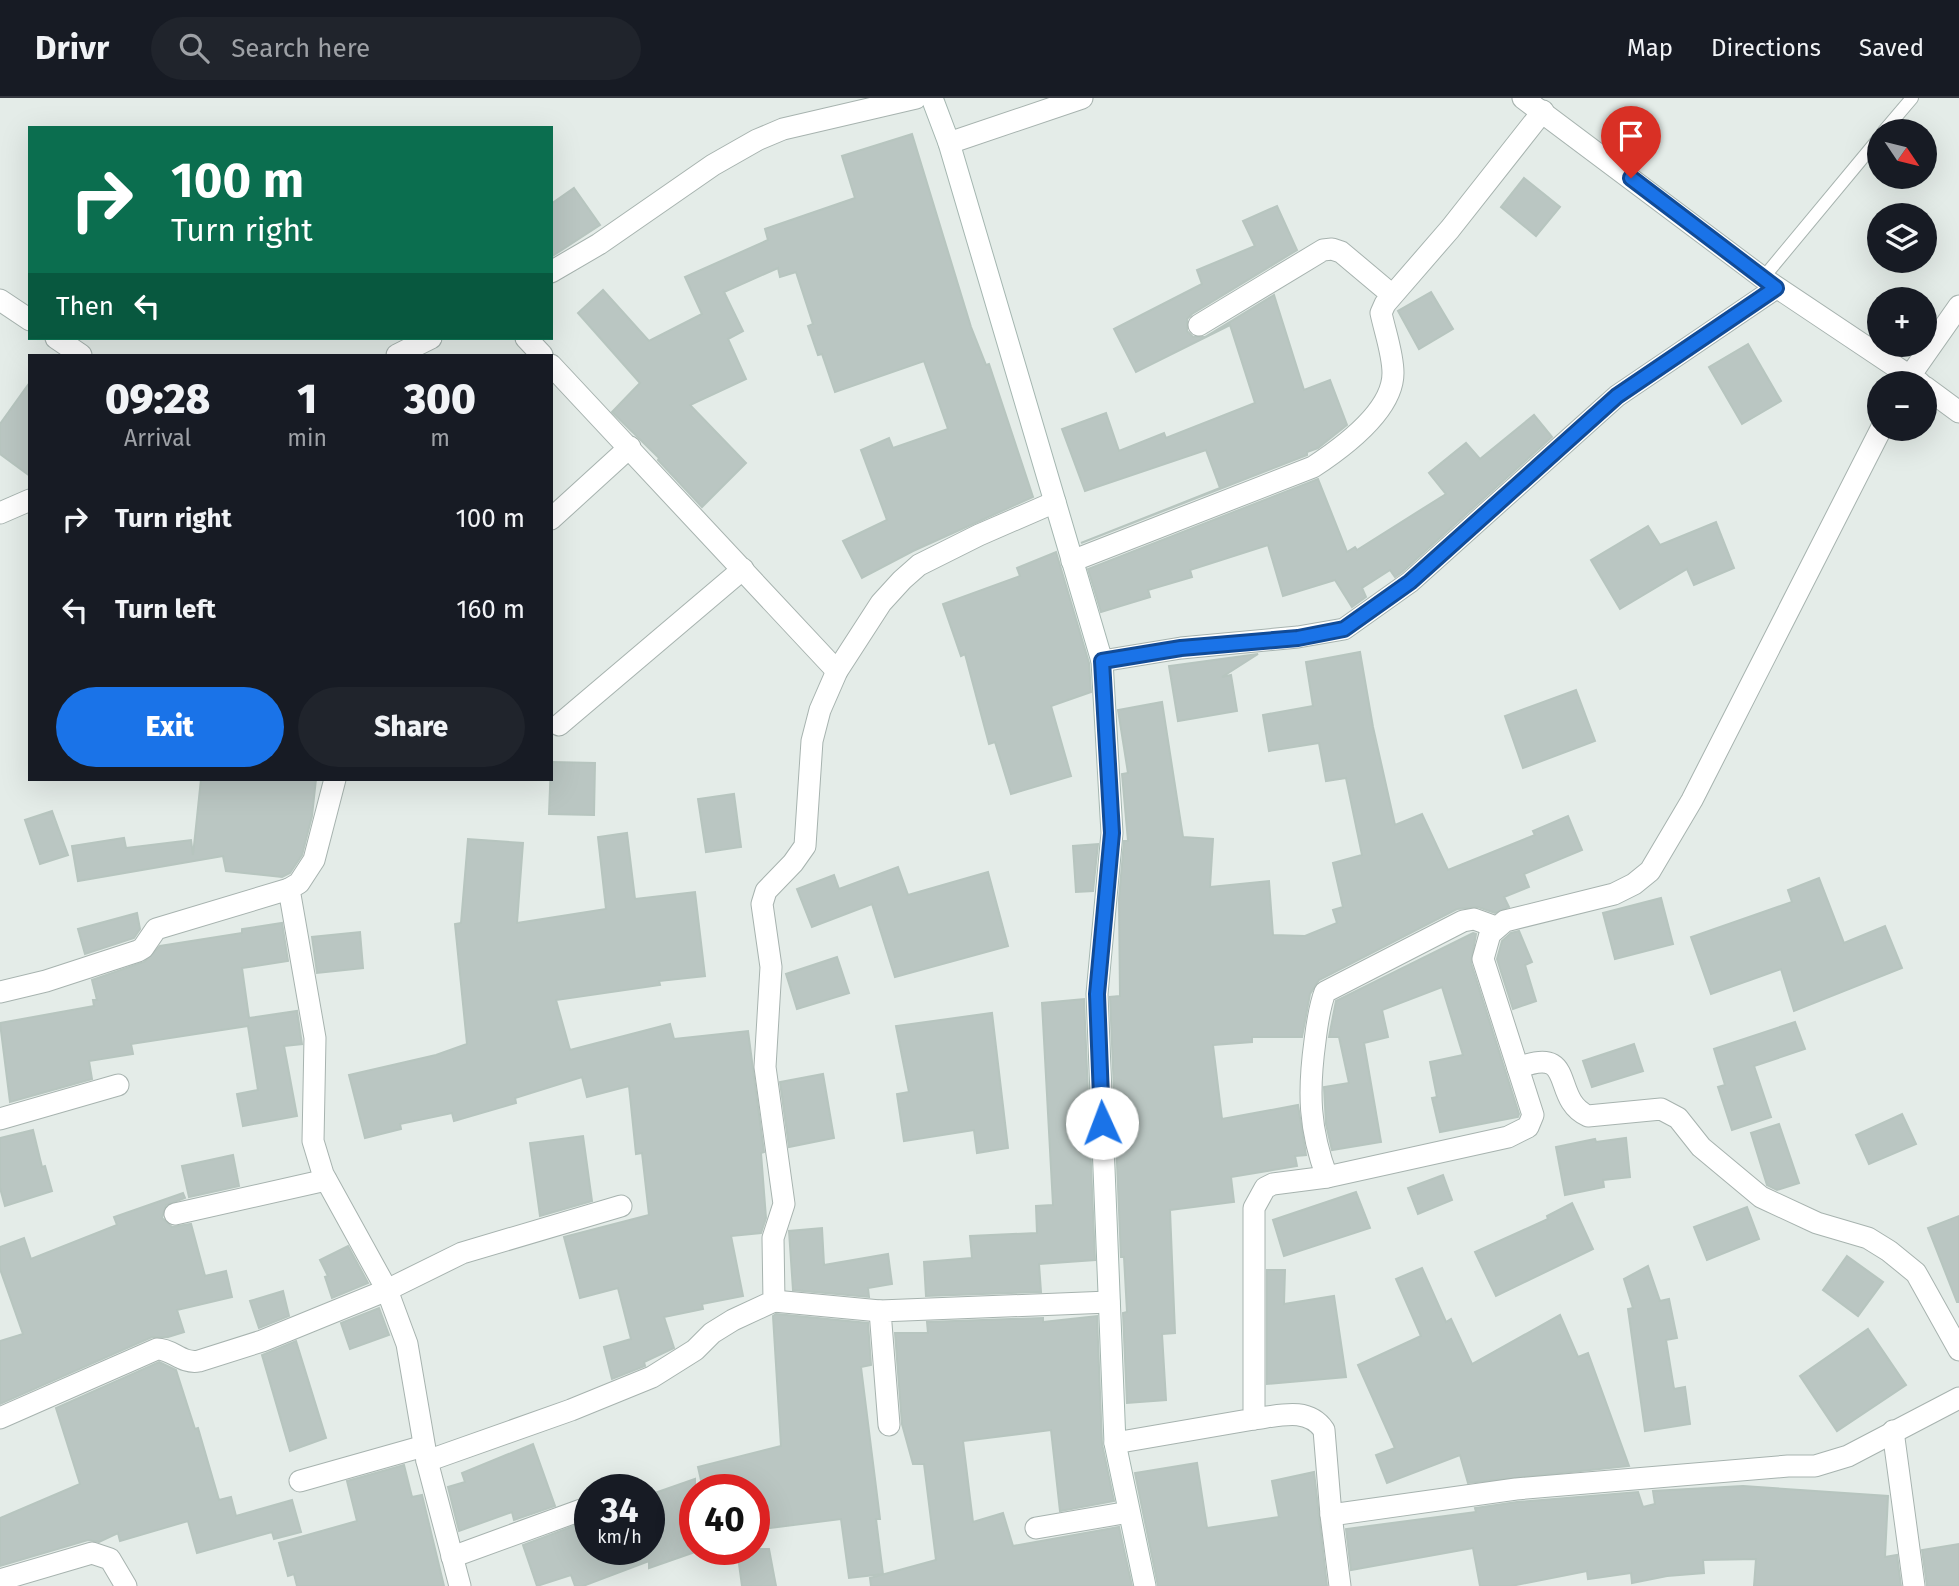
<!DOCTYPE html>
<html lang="en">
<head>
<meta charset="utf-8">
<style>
  :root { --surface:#171b24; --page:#20242c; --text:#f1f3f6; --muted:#9ea1a6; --line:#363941; --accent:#1a73e8 }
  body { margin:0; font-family:"Fira Sans",sans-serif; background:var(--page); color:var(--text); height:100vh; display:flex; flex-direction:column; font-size:26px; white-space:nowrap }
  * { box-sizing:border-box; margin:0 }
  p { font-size:23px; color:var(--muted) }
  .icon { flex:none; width:38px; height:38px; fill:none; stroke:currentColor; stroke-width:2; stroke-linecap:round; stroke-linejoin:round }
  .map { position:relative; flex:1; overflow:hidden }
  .sheet { position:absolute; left:28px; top:256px; width:525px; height:427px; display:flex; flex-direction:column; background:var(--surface); border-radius:0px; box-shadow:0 7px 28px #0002 }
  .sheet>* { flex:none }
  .hud { position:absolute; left:28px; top:28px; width:525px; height:214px; border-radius:0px; box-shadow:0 7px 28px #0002; background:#0b6e4f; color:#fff; overflow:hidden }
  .needle { width:46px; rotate:125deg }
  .controls { position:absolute; left:1867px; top:21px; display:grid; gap:14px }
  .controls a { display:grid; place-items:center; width:70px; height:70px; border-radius:50%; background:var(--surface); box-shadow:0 7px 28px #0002; font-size:35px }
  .speed { position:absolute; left:574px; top:1376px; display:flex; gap:14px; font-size:35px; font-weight:700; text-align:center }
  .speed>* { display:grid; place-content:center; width:91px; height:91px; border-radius:50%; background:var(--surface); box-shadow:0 7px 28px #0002; line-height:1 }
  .speed small { font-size:18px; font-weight:400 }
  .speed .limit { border:10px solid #d22; background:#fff; color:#111 }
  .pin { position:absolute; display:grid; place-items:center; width:60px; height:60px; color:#fff; margin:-72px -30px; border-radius:50% 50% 50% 0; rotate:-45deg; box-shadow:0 0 7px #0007 }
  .pin .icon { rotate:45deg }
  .me { position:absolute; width:77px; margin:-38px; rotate:358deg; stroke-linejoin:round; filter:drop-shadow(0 0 5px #0008) }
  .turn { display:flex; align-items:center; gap:24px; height:147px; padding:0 28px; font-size:32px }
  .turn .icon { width:91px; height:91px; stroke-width:2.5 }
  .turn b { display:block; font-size:49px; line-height:60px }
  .then { display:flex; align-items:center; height:66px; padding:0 28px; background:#0003; gap:14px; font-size:26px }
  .eta { display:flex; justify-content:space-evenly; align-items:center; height:119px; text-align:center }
  .eta b { font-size:42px; font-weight:800; line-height:49px }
  .cta { display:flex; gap:14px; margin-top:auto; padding:14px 28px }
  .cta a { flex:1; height:80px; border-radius:42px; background:var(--accent); color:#fff; font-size:28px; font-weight:800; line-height:80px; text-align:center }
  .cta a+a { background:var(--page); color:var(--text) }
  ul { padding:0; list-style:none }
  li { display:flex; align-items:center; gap:21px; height:91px; padding:0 28px }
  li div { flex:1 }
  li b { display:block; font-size:26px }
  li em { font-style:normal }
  header { display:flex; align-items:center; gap:42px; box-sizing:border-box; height:98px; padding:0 35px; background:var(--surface); border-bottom:2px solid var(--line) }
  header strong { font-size:33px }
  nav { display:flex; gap:38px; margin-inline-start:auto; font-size:24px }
  .search { width:490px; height:63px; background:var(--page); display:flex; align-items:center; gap:18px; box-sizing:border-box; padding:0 24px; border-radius:38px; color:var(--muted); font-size:26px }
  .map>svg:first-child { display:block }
</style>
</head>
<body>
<header>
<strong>Drivr</strong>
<div class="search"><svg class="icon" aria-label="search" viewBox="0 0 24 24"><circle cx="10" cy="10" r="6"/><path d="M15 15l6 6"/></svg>Search here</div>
<nav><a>Map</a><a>Directions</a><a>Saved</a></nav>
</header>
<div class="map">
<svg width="1959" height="1488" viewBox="0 0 1959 1488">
  <rect width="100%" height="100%" fill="#e4ece8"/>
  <g fill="#bac6c2" stroke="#b7c5bf" stroke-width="2">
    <path d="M 912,36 L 971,229 L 986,267 L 989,266 L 1033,399 L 913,453 L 862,480 L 843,443 L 887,422 L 861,352 L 889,340 L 893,350 L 948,331 L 924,263 L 835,294 L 822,256 L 818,257 L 808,228 L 813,226 L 796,174 L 780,179 L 778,170 L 724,194 L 743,233 L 728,241 L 746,281 L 690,307 L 746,365 L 702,409 L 658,362 L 659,360 L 612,314 L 640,285 L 578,215 L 603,192 L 649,243 L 702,216 L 685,179 L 768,142 L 765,131 L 855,100 L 842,58 Z"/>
    <path d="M 1524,80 L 1560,109 L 1536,138 L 1501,109 Z"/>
    <path d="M 574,90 L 600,127 L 551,159 L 551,106 Z"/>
    <path d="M 1277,108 L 1297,152 L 1192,216 L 1187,221 L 1187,233 L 1193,239 L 1205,239 L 1274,197 L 1304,292 L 1330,282 L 1347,327 L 1318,350 L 1307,354 L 1307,357 L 1081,445 L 1220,390 L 1206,352 L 1085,393 L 1062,331 L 1106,315 L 1119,353 L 1164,335 L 1166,340 L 1255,305 L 1230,227 L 1136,274 L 1114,231 L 1202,186 L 1197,172 L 1255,148 L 1243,123 Z"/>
    <path d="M 1431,194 L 1453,231 L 1419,251 L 1398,213 Z"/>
    <path d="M 1748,246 L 1781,303 L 1742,326 L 1709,269 Z"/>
    <path d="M 30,284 L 30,378 L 0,356 L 0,326 Z"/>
    <path d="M 1534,317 L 1552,339 L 1402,474 L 1395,479 L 1390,472 L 1362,490 L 1366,499 L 1352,509 L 1335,482 L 1283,498 L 1268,447 L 1190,472 L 1192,479 L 1148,492 L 1150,499 L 1101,514 L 1088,471 L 1318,381 L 1347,454 L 1355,449 L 1357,452 L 1446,396 L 1429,375 L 1466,345 L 1480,361 Z"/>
    <path d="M 1716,424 L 1734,470 L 1694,487 L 1687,471 L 1620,511 L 1591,462 L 1648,428 L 1660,447 Z"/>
    <path d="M 1056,454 L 1089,565 L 1091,594 L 1051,608 L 1071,678 L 1011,696 L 995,644 L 989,646 L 965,556 L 961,558 L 943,506 L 1020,478 L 1017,470 Z"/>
    <path d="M 1360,554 L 1373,629 L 1395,727 L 1422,716 L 1448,772 L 1535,737 L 1533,733 L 1568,718 L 1582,752 L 1524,776 L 1529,789 L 1504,799 L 1509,809 L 1495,815 L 1478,809 L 1457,811 L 1319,882 L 1310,896 L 1302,939 L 1252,939 L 1252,944 L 1213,947 L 1222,1021 L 1298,1007 L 1306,1057 L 1295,1058 L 1297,1068 L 1231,1079 L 1234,1104 L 1170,1112 L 1175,1235 L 1162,1236 L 1166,1302 L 1127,1305 L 1123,1215 L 1127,1214 L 1124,1159 L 1121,1159 L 1110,899 L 1120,898 L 1119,801 L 1124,743 L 1128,743 L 1122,676 L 1128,675 L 1118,612 L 1162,604 L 1183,739 L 1213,741 L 1210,789 L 1269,783 L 1273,837 L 1305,838 L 1337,825 L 1333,812 L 1343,809 L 1333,765 L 1362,757 L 1346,680 L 1326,683 L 1319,645 L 1269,653 L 1263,617 L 1313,608 L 1306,564 Z"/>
    <path d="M 1258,556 L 1222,579 L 1231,577 L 1237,613 L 1178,623 L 1169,568 Z"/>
    <path d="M 1576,592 L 1595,643 L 1523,670 L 1505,618 Z"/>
    <path d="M 551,664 L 595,665 L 594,717 L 549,716 Z"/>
    <path d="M 201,681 L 316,681 L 312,718 L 302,757 L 290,775 L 282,779 L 226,773 L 223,758 L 78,783 L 72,748 L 124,740 L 126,750 L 191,742 L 193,757 Z"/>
    <path d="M 734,696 L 741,749 L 706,754 L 698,701 Z"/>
    <path d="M 52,713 L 68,757 L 40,766 L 25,722 Z"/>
    <path d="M 627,735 L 635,801 L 695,794 L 705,878 L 659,883 L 660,887 L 556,902 L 570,952 L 670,926 L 674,941 L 748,933 L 764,1054 L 761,1055 L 766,1120 L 761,1135 L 731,1138 L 743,1198 L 702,1206 L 703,1211 L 664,1219 L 674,1250 L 644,1264 L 645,1268 L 612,1281 L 604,1249 L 631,1241 L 618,1190 L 580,1200 L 564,1139 L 649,1117 L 642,1055 L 636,1056 L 629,988 L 587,999 L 582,979 L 515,1000 L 516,1005 L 454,1023 L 452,1015 L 400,1026 L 401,1031 L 365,1040 L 349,977 L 436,957 L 467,946 L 455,826 L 461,825 L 468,741 L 523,745 L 517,825 L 606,811 L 598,739 Z"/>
    <path d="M 1098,746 L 1093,793 L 1076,794 L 1073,748 Z"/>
    <path d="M 898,769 L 908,797 L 988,774 L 1008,848 L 895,879 L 872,806 L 812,829 L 797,791 L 834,777 L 839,791 Z"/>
    <path d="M 1819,780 L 1844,845 L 1885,828 L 1902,870 L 1794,913 L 1781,871 L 1711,896 L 1691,839 L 1792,804 L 1788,792 Z"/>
    <path d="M 1661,800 L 1673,846 L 1615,861 L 1603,815 Z"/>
    <path d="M 137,815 L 140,831 L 134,840 L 85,856 L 78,831 Z"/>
    <path d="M 282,825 L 288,863 L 242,870 L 249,920 L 297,913 L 302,946 L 284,948 L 297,1018 L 243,1028 L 237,996 L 258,992 L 248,928 L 131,946 L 133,956 L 89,963 L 92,981 L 10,1004 L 0,925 L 94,908 L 93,902 L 97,902 L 92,882 L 144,864 L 160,848 L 242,835 L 242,831 Z"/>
    <path d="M 1519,833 L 1532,864 L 1525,867 L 1536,903 L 1513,911 L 1497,861 L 1502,843 L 1511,835 Z"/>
    <path d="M 360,834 L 363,870 L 317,875 L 312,839 Z"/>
    <path d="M 1473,835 L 1476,836 L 1471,865 L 1519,1016 L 1518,1019 L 1440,1034 L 1432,1000 L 1437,999 L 1430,964 L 1463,957 L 1442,889 L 1382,912 L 1388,939 L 1364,945 L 1381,1044 L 1332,1052 L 1326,1026 L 1324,989 L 1349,985 L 1339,939 L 1329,939 L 1336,903 Z"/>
    <path d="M 837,859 L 849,895 L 797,911 L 786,876 Z"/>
    <path d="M 1084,901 L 1095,1162 L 1039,1166 L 1041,1194 L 926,1198 L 924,1164 L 972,1160 L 970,1138 L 1037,1135 L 1036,1108 L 1053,1107 L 1042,905 Z"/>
    <path d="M 992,915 L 1008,1050 L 977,1055 L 974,1032 L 904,1043 L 897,996 L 909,994 L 896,928 Z"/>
    <path d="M 1795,924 L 1805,951 L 1754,968 L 1771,1019 L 1732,1032 L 1718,989 L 1725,987 L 1714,951 Z"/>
    <path d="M 1634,946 L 1643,973 L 1592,989 L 1583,963 Z"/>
    <path d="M 823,976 L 834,1040 L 789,1049 L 780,984 Z"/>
    <path d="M 1902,1016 L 1916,1046 L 1869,1066 L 1856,1037 Z"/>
    <path d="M 1779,1026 L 1799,1085 L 1777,1092 L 1767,1087 L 1751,1035 Z"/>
    <path d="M 33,1032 L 42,1069 L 45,1068 L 52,1093 L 5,1108 L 0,1090 L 0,1040 Z"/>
    <path d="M 583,1038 L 592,1103 L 540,1118 L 530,1045 Z"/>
    <path d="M 1626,1040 L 1630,1079 L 1603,1082 L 1604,1089 L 1565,1097 L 1556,1049 L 1595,1041 L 1596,1044 Z"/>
    <path d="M 233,1057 L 239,1088 L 189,1099 L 182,1068 Z"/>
    <path d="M 1443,1077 L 1452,1102 L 1418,1116 L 1408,1090 Z"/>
    <path d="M 1356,1094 L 1370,1130 L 1284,1158 L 1273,1122 Z"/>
    <path d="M 183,1095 L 185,1100 L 166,1107 L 162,1120 L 172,1129 L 191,1126 L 205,1178 L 226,1173 L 232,1199 L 177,1212 L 184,1234 L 168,1239 L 152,1239 L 0,1306 L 0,1243 L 23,1236 L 0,1171 L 0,1149 L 24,1140 L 31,1161 L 117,1127 L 114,1119 Z"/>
    <path d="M 1572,1105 L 1593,1151 L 1496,1198 L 1475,1154 L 1548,1121 L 1547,1118 Z"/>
    <path d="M 1747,1109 L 1759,1141 L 1707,1162 L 1694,1129 Z"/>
    <path d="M 1959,1118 L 1959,1204 L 1957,1204 L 1928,1130 Z"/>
    <path d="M 822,1130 L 824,1167 L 888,1156 L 892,1186 L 868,1190 L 869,1199 L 793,1192 L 789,1133 Z"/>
    <path d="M 348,1148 L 368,1185 L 332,1200 L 325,1179 L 328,1178 L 320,1162 Z"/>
    <path d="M 1847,1158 L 1883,1184 L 1858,1218 L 1823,1192 Z"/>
    <path d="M 1648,1168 L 1660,1203 L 1669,1201 L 1677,1240 L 1666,1242 L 1674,1291 L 1685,1289 L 1690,1326 L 1645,1333 L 1628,1211 L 1633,1210 L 1624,1181 Z"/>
    <path d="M 1422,1170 L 1446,1224 L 1451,1221 L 1472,1266 L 1560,1217 L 1578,1259 L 1588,1255 L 1629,1368 L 1468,1385 L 1460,1357 L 1387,1385 L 1376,1357 L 1395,1350 L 1358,1267 L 1421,1238 L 1396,1181 Z"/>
    <path d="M 1267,1172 L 1285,1172 L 1284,1206 L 1334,1198 L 1346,1279 L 1267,1286 Z"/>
    <path d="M 283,1193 L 289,1218 L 259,1230 L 250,1203 Z"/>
    <path d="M 379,1210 L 389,1237 L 350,1251 L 341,1225 Z"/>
    <path d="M 776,1216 L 868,1225 L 871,1267 L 861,1269 L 880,1421 L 876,1421 L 883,1476 L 849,1480 L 841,1421 L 754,1432 L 754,1391 L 703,1391 L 698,1369 L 781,1348 L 773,1218 Z"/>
    <path d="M 1097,1218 L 1102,1346 L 1114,1403 L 1060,1413 L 1051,1332 L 963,1343 L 973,1424 L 1003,1415 L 1013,1448 L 1119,1429 L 1132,1488 L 871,1488 L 870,1480 L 936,1462 L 924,1366 L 913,1366 L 902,1326 L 895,1235 L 928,1235 L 927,1224 L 1043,1220 L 1043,1224 Z"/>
    <path d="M 1868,1231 L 1906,1287 L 1837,1333 L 1800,1278 Z"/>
    <path d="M 296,1243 L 326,1340 L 290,1353 L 262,1257 Z"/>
    <path d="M 159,1264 L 176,1272 L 195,1331 L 198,1330 L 219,1402 L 231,1399 L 236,1418 L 292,1402 L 301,1434 L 274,1441 L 272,1434 L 197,1455 L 188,1423 L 120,1443 L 118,1435 L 99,1444 L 88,1442 L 0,1468 L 0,1420 L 80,1386 L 56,1310 Z"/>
    <path d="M 533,1346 L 555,1408 L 514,1422 L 512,1414 L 459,1433 L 448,1389 L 465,1384 L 462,1375 Z"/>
    <path d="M 1197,1365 L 1207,1430 L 1279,1419 L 1272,1383 L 1314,1374 L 1327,1488 L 1158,1488 L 1135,1375 Z"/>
    <path d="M 404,1367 L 412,1399 L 422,1397 L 444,1488 L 297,1488 L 294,1476 L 288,1478 L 279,1445 L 357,1423 L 347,1383 Z"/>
    <path d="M 695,1381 L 695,1454 L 649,1470 L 649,1463 L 583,1488 L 575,1488 L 571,1477 L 537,1488 L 523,1447 L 587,1423 L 590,1451 L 649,1451 L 649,1397 Z"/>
    <path d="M 1743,1388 L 1888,1398 L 1885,1459 L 1897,1457 L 1901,1488 L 1754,1488 L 1756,1461 L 1703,1462 L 1704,1475 L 1667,1478 L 1632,1485 L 1631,1475 L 1588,1481 L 1587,1473 L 1511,1488 L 1480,1488 L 1473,1450 L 1351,1472 L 1346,1431 L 1476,1414 L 1475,1410 L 1517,1404 L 1638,1394 L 1643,1409 L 1655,1406 L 1653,1393 Z"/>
    <path d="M 1959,1446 L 1959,1488 L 1927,1488 L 1922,1452 Z"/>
    <path d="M 737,1451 L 769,1451 L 776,1488 L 742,1488 Z"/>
  </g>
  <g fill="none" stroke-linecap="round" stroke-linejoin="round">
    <defs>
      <g id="lane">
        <path d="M 1884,33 L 1912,0"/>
        <path d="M 1763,180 L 1880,39"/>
      </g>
      <g id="street">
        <path d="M 1523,0 L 1763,180 L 1920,285"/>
        <path d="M 949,45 L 1082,0"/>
        <path d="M 551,174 L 599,146 L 713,67 L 757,42 L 783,31 L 916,0"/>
        <path d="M 0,202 L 30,222"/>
        <path d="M 1199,227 L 1323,152 L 1332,151 L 1341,154 L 1391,196"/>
        <path d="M 56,240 L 81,257"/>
        <path d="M 526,240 L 542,257"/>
        <path d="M 397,257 L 431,240"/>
        <path d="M 551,267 L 837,573"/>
        <path d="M 1905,285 L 1959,208"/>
        <path d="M 1925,289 L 1959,314"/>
        <path d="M 0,415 L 30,402"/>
        <path d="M 551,421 L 630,349"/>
        <path d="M 1072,463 L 1313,369 C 1342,350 1393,313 1393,275 C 1393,256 1385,234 1381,215 L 1385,206 L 1450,131 L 1543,13"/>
        <path d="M 1102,563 L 1181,550 L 1298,539 L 1344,531 L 1410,484 L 1617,298 L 1776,190"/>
        <path d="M 559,627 L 743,471"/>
        <path d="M 335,681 L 314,762 L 299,785 L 289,791 L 315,940 L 313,1043 L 323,1076 L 387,1192 L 407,1246 L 427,1363 L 460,1488"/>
        <path d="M 0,894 L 46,883 L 138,853 L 143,850 L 156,831 L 289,791"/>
        <path d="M 1518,970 C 1578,946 1550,1001 1588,1018 L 1661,1011 L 1678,1020 L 1701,1049 L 1761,1099 L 1817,1125 L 1868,1140 L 1889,1153 L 1916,1175 L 1959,1252"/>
        <path d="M 0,1021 L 118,987"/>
        <path d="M 1327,1079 C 1309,1031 1308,994 1315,943 C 1317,926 1319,910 1325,894 L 1463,823 L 1474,821 L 1496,829"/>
        <path d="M 175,1116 L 326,1082"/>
        <path d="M 774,1203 L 880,1213"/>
        <path d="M 0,1320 L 157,1251 C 173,1251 181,1266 199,1263 L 262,1243 L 387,1192 L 462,1155 L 621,1108"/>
        <path d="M 1254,1321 C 1278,1318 1308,1308 1324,1332 L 1331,1417 L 1516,1391 L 1788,1368 L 1815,1368 L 1848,1358 L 1959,1300"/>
        <path d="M 889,1327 L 880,1213 L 1109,1204"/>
        <path d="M 1893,1333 L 1914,1488"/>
        <path d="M 1115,1345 L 1254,1321 L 1254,1110 L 1265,1090 L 1273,1086 L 1327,1079 L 1508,1039 L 1528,1029 L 1533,1017 L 1483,861 L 1490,836 L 1505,823 L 1614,796 L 1634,786 L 1650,773 L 1692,702 L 1881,331"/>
        <path d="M 427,1363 L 571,1312 L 652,1279 L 695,1252 L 712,1235 L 733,1222 L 774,1203 L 773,1140 L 784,1106 L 765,969 L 771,869 L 762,806 L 766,793 L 793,765 L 805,748 L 812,643 L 820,612 L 837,573 L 881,505 L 902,482 L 919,467 L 979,437 L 1055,404"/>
        <path d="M 300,1383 L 424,1348"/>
        <path d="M 1331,1417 L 1340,1488"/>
        <path d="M 1036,1430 L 1129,1414"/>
        <path d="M 452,1459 L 581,1412"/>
        <path d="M 0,1482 L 92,1455 L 110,1461 L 126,1488"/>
      </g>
      <path id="secondary" d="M 932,0 L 949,45 L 1102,563 L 1112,735 L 1097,896 L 1115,1345 L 1145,1488"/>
    </defs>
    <use href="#lane" stroke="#a7b3af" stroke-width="14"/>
    <use href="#street" stroke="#a7b3af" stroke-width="23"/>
    <use href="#secondary" stroke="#a4b6b0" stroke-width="23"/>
    <use href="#lane" stroke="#fff" stroke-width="12"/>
    <use href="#street" stroke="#fff" stroke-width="21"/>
    <use href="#secondary" stroke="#fff" stroke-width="21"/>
  </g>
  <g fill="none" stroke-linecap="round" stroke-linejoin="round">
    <defs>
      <path id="route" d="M 1102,1025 L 1097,896 L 1112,735 L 1102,563 L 1181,550 L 1298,540 L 1344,531 L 1410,484 L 1617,298 L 1776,190 L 1631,80"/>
    </defs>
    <use href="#route" stroke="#114b97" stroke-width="18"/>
    <use href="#route" stroke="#1a73e8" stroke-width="12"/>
  </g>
</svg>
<div class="controls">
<a><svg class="needle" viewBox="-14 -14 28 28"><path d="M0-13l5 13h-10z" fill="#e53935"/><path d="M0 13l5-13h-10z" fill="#9ea1a6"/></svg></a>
<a><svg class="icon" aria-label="layers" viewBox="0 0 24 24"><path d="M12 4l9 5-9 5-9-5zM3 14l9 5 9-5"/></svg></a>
<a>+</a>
<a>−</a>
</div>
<div class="speed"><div>34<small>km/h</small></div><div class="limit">40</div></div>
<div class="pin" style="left:1631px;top:80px;background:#d93025"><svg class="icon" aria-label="arrive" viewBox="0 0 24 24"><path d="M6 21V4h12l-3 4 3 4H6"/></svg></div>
<svg class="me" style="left:1102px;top:1025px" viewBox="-20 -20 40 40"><circle r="19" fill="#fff"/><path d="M0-13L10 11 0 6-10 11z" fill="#1a73e8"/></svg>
<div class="hud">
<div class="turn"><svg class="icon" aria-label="right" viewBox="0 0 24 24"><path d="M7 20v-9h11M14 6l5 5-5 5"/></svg><div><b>100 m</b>Turn right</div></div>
<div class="then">Then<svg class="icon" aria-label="left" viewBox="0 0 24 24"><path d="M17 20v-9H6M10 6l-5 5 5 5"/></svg></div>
</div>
<section class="sheet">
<div class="eta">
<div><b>09:28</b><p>Arrival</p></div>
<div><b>1</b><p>min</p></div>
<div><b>300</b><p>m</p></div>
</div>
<ul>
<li><svg class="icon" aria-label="right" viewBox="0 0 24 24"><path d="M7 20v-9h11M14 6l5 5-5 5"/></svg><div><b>Turn right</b></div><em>100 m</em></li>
<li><svg class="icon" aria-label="left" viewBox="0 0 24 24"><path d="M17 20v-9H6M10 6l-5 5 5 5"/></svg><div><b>Turn left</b></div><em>160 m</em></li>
</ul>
<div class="cta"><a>Exit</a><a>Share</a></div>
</section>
</div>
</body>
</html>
